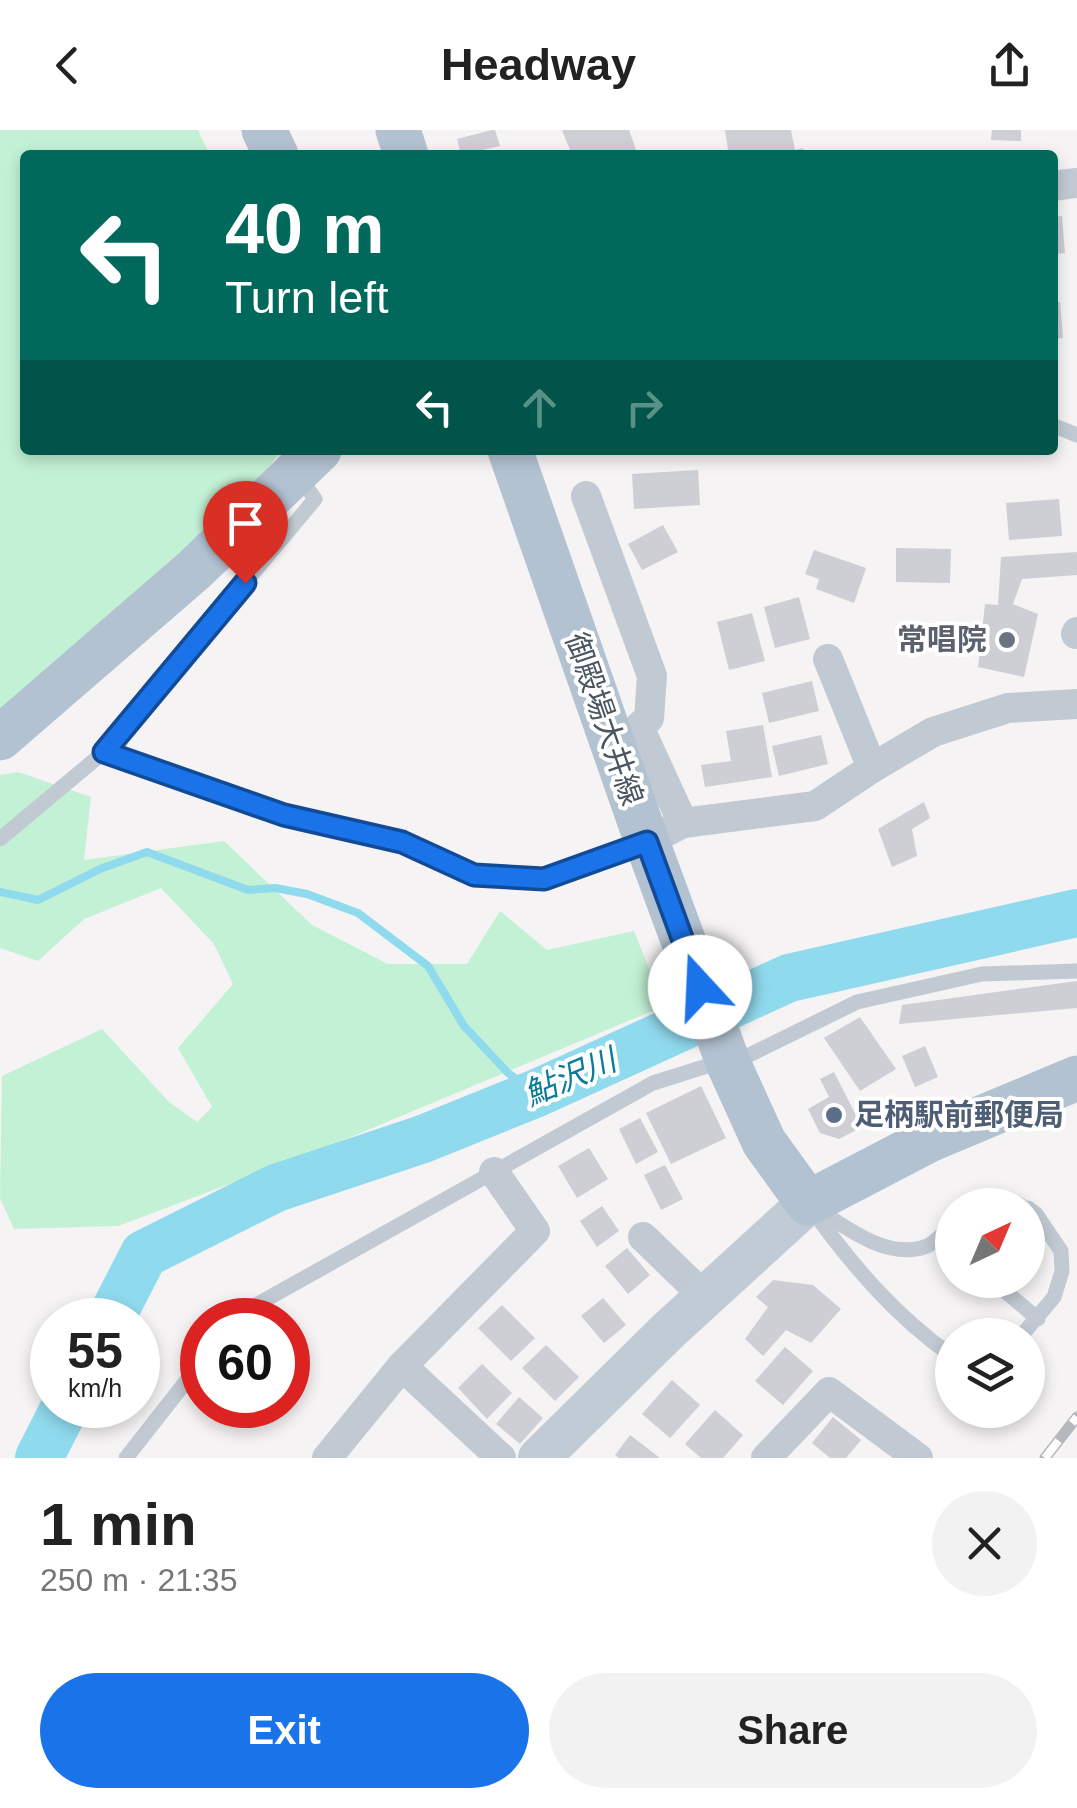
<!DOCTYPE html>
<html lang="en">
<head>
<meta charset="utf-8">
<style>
  :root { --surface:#fff; --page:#f2f2f2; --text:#222; --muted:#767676; --accent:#1a73e8 }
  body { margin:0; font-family:Arial,"Noto Sans JP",sans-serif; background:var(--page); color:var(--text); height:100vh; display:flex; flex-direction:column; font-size:38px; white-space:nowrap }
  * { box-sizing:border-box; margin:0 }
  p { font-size:32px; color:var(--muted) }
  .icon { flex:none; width:55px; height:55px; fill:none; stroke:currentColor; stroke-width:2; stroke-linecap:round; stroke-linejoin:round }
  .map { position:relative; height:1328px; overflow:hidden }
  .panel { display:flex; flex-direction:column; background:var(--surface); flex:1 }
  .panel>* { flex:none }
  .banner { position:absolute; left:20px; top:20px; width:1038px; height:305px; border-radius:10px; box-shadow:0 5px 15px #0003; background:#00695c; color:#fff; overflow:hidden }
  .needle { width:65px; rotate:44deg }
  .tools { position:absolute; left:935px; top:1058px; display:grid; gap:20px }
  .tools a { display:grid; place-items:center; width:110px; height:110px; border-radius:50%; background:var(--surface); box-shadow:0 5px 15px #0003; font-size:50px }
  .speed { position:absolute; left:30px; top:1168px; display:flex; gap:20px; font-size:50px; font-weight:700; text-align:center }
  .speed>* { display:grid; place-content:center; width:130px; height:130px; border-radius:50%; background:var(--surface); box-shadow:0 5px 15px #0003; line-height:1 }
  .speed small { font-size:25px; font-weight:400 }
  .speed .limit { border:15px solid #d22; background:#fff; color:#111 }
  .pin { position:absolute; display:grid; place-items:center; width:85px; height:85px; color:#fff; margin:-102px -42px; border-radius:50% 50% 50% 0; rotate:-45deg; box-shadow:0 0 10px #0007 }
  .pin .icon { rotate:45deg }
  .me { position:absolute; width:110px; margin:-55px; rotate:340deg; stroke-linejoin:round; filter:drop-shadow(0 0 8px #0008) }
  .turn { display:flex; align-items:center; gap:35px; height:210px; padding:0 40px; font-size:45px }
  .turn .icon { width:130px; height:130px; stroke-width:2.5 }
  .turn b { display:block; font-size:70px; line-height:85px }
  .lanes { display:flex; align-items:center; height:95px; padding:0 40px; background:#0003; justify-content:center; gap:50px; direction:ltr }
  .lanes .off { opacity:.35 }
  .round { display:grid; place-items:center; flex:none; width:105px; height:105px; border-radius:52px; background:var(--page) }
  .headline { display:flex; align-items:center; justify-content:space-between; height:170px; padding:0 40px }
  h1 { font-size:60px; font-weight:800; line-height:75px }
  .button { display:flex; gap:20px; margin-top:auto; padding:20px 40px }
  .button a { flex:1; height:115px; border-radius:60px; background:var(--accent); color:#fff; font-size:40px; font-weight:800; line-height:115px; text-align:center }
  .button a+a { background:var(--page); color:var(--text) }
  header { display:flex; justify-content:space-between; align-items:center; height:130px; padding:0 40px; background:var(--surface); font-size:45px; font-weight:800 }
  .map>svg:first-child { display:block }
</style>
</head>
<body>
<header><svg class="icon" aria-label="back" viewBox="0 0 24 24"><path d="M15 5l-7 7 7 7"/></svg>Headway<svg class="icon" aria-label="share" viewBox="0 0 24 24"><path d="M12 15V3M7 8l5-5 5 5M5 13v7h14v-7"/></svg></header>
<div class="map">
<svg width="1077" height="1328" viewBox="0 0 1077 1328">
  <rect width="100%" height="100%" fill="#f5f3f3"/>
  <g fill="#c3f1d5">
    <path d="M 0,0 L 198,0 L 210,25 L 25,25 L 25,320 L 281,320 L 243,373 L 0,582 Z"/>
    <path d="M 18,642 L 91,667 L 84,730 L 224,711 L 312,795 L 388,834 L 467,834 L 500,781 L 547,820 L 634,801 L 664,876 L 322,1019 L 118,1096 L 14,1099 L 0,1068 L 2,946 L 102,899 L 169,972 L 197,992 L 212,977 L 178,918 L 233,854 L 214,814 L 161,758 L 84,789 L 38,831 L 0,818 L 0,645 Z"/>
  </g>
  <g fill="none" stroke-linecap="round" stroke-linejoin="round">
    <path stroke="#90daee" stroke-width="8" d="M 0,762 L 38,770 L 100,739 L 147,722 L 248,760 L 275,758 L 307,764 L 358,783 L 428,836 L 464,896 L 508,943 L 537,963"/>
    <g stroke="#90daee" stroke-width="48">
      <path d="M 110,1190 L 144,1124 L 276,1058 L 423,1009 L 537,963 L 789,848 L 1077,783"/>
      <path d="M 39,1328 L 66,1275"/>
    </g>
  </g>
  <g fill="#cdcfd5">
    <path d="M 492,0 L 495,0 L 500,16 L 461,25 L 457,9 Z"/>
    <path d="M 562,0 L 629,0 L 638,25 L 572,25 Z"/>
    <path d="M 725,0 L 791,0 L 795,20 L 803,18 L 804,25 L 729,25 Z"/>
    <path d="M 992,0 L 1021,0 L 1021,11 L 991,10 Z"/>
    <path d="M 1062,86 L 1065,123 L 1052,124 L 1052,87 Z"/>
    <path d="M 1052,172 L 1060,172 L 1063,208 L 1052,209 Z"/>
    <path d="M 698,340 L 700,375 L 634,379 L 632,344 Z"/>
    <path d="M 1059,369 L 1062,406 L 1009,410 L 1006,373 Z"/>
    <path d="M 663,395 L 678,422 L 642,440 L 628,414 Z"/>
    <path d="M 896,418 L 951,419 L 950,453 L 896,452 Z"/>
    <path d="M 814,420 L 866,438 L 854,473 L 816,459 L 819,449 L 805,444 Z"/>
    <path d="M 1077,422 L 1077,445 L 1022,449 L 1013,474 L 1038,484 L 1024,547 L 978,537 L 985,474 L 998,475 L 1001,427 Z"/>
    <path d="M 799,467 L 810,509 L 775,518 L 764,477 Z"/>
    <path d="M 752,483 L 765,531 L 729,540 L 717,492 Z"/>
    <path d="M 812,551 L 819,581 L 769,593 L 762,563 Z"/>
    <path d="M 763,595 L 772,647 L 705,657 L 701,635 L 731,631 L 726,601 Z"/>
    <path d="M 821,605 L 828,634 L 779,646 L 772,616 Z"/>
    <path d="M 924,672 L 930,688 L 912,699 L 917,726 L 892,737 L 878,699 Z"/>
    <path d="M 1077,851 L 1077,878 L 899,894 L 902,875 Z"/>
    <path d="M 860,887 L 896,939 L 860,961 L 824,908 Z"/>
    <path d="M 925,916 L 938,947 L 915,957 L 902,926 Z"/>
    <path d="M 834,942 L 862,997 L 839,1009 L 820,1003 L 808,979 L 829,967 L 820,949 Z"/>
    <path d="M 701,956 L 726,1008 L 671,1034 L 646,983 Z"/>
    <path d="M 640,988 L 658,1022 L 636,1034 L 619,999 Z"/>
    <path d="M 589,1018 L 608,1049 L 577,1068 L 558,1036 Z"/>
    <path d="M 665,1035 L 683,1069 L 661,1080 L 644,1045 Z"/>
    <path d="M 602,1076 L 619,1101 L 597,1117 L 580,1091 Z"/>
    <path d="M 627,1118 L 650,1145 L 628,1164 L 605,1136 Z"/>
    <path d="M 773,1150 L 813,1155 L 841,1179 L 811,1213 L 786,1200 L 763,1226 L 745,1209 L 768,1177 L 756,1167 Z"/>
    <path d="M 603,1168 L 626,1195 L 604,1213 L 581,1186 Z"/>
    <path d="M 502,1175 L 535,1208 L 511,1231 L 478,1198 Z"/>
    <path d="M 546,1215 L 579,1247 L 555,1271 L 522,1238 Z"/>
    <path d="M 785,1217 L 813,1241 L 783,1275 L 755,1251 Z"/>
    <path d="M 482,1234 L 512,1263 L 487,1289 L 458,1258 Z"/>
    <path d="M 672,1250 L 700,1275 L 670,1308 L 642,1284 Z"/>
    <path d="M 519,1267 L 543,1288 L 520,1314 L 496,1294 Z"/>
    <path d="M 715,1280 L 743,1305 L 723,1328 L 701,1328 L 685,1314 Z"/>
    <path d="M 833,1287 L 861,1310 L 846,1328 L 830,1328 L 812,1313 Z"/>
    <path d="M 630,1305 L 660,1328 L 619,1328 L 615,1325 Z"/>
  </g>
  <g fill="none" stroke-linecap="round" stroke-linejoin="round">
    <g stroke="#c1cad2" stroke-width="15">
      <path d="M 1052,295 L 1077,305"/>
      <path d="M 104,622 L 315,369 L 298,345"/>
      <path d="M 0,709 L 104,622 L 284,685 L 402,712 L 473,745 L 544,749 L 642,714"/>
      <path d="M 733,933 L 857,872 L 982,844 L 1077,841"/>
      <path d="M 976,1075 L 1002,1068 L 1020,1075"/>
      <path d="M 810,1077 C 851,1134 895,1186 952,1226"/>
      <path d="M 816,1078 C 846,1098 889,1131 927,1116 C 936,1112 945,1101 952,1095"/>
      <path d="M 992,1150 L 1038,1189"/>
      <path d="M 235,1190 L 240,1184 L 653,953 L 723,931"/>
      <path d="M 1022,1205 L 1054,1167 L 1062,1141 L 1061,1121 L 1036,1084 L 1028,1078"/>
      <path d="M 126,1328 L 202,1231"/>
    </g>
    <g stroke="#c1cad2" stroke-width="30">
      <path d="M 1052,56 L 1077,53"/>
      <path d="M 586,366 L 652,546 L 649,588 L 639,597 L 683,693"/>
      <path d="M 1076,504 L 1077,502"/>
      <path d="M 872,638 L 933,602 L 1008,578 L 1077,574"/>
      <path d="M 647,712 L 683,693 L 815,676 L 872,638 L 828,529"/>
      <path d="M 643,1107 L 705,1167"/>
      <path d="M 402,1236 L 501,1328"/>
      <path d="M 327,1328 L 402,1236 L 535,1101 L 494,1042"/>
      <path d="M 766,1328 L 829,1262 L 918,1328"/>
    </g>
    <path stroke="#c1cbd6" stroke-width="42" d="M 539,1328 L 669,1200 L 808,1073"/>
    <g stroke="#b3c2d1" stroke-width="45">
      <path d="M 264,0 L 276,25"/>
      <path d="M 398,0 L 406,25"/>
      <path d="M 510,320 L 647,712 L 729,935 L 764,1012 L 808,1073 L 929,1010 L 1077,948"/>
      <path d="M 0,608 L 194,440 L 319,320"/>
    </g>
    <defs>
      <path id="rail" d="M 1045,1328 L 1077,1287"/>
    </defs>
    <use href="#rail" stroke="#b5b8bd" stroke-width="11"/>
    <use href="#rail" stroke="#fff" stroke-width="8" stroke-dasharray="22" stroke-linecap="butt"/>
  </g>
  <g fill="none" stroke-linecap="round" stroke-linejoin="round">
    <defs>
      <path id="route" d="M 245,453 L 104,622 L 284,685 L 402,712 L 474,745 L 544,749 L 647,712 L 700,857"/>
    </defs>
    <use href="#route" stroke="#114b97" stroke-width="25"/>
    <use href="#route" stroke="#1a73e8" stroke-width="18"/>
  </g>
  <circle fill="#6b7280" stroke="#fff" stroke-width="4" cx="1007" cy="510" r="10"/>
  <circle fill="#5c6f8a" stroke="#fff" stroke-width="4" cx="834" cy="985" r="10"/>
  <g text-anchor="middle" stroke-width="8" stroke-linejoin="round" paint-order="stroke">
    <g font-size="30" font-weight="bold" fill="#5b616d" stroke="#fff" text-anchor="end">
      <text x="987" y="520">常唱院</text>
    </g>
    <g font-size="30" fill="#4a5661" stroke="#fff">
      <text transform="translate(604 589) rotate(71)" y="10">御殿場大井線</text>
    </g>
    <g font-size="30" font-weight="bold" fill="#4e5e75" stroke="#fff" text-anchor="start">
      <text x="854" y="995">足柄駅前郵便局</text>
    </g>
    <g font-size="32" font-style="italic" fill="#0c7c9b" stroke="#fff">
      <text transform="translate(570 947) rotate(-23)" y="11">鮎沢川</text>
    </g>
  </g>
</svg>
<div class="tools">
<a><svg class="needle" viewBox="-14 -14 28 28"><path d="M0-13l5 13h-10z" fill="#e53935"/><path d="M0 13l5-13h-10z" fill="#767676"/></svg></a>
<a><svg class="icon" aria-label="layers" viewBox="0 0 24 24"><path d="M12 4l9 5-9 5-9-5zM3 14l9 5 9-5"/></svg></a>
</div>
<div class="speed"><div>55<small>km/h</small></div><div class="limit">60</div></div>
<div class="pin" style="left:245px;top:453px;background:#d93025"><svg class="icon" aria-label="arrive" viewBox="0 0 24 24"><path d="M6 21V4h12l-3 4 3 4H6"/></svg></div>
<svg class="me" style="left:700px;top:857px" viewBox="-20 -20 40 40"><circle r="19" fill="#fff"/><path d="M0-13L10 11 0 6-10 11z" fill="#1a73e8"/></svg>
<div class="banner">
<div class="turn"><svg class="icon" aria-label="left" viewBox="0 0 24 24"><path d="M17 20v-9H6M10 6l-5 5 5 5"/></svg><div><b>40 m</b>Turn left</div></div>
<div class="lanes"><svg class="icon" aria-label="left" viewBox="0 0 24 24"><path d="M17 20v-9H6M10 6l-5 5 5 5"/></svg><svg class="icon off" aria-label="ahead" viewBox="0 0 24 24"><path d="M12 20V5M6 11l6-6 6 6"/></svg><svg class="icon off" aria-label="right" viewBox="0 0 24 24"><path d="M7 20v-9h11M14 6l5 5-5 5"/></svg></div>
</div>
</div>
<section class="panel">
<div class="headline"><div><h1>1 min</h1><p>250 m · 21:35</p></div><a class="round"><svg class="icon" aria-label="close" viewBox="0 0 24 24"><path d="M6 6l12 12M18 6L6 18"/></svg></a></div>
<div class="button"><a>Exit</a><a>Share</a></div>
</section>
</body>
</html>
